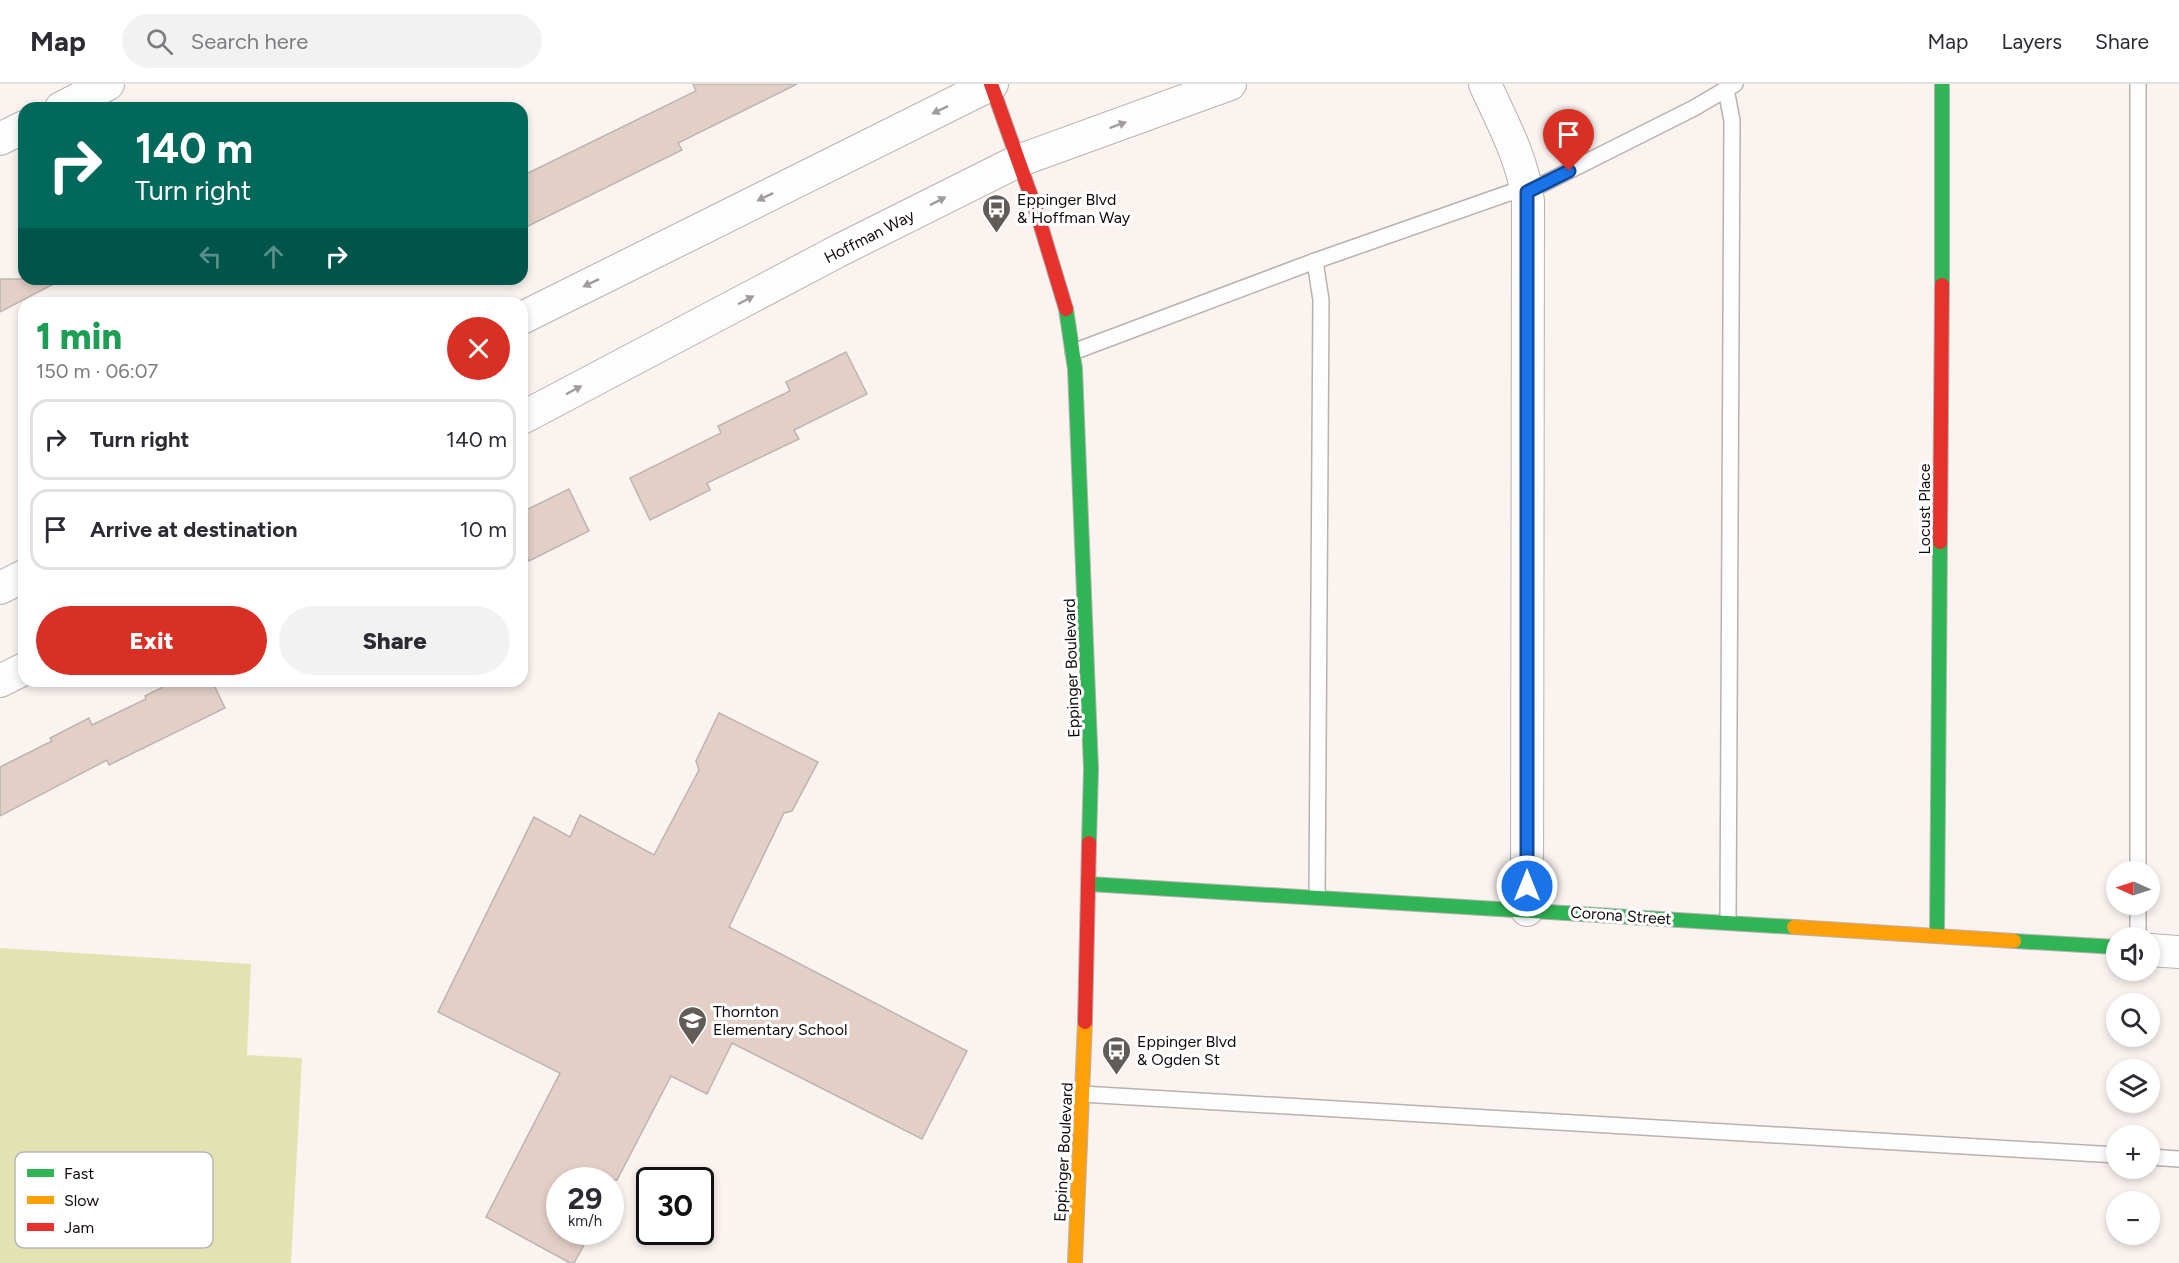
<!DOCTYPE html>
<html lang="en">
<head>
<meta charset="utf-8">
<style>
  :root { --surface:#fff; --page:#f2f2f3; --text:#2b2b33; --muted:#7c7c81; --line:#e1e1e2; --accent:#d93025 }
  body { margin:0; font-family:Figtree,sans-serif; background:var(--page); color:var(--text); height:100vh; display:flex; flex-direction:column; font-size:22px; white-space:nowrap }
  * { box-sizing:border-box; margin:0 }
  p { font-size:20px; color:var(--muted) }
  .icon { flex:none; width:33px; height:33px; fill:none; stroke:currentColor; stroke-width:2; stroke-linecap:round; stroke-linejoin:round }
  .map { position:relative; flex:1; overflow:hidden }
  .sheet { position:absolute; left:18px; top:213px; width:510px; height:390px; display:flex; flex-direction:column; background:var(--surface); border-radius:18px; box-shadow:0 3px 9px #0003 }
  .sheet>* { flex:none }
  .hud { position:absolute; left:18px; top:18px; width:510px; height:183px; border-radius:18px; box-shadow:0 3px 9px #0003; background:#00695c; color:#fff; overflow:hidden }
  .needle { width:39px; rotate:273deg }
  .fabs { position:absolute; left:2106px; top:777px; display:grid; gap:12px }
  .fabs a { display:grid; place-items:center; width:54px; height:54px; border-radius:50%; background:var(--surface); box-shadow:0 3px 9px #0003; font-size:30px }
  .speed { position:absolute; left:546px; top:1083px; display:flex; gap:12px; font-size:30px; font-weight:700; text-align:center }
  .speed>* { display:grid; place-content:center; width:78px; height:78px; border-radius:50%; background:var(--surface); box-shadow:0 3px 9px #0003; line-height:1 }
  .speed small { font-size:15px; font-weight:400 }
  .speed .limit { border:3px solid #111; border-radius:9px; background:#fff; color:#111 }
  .pin { position:absolute; display:grid; place-items:center; width:51px; height:51px; color:#fff; margin:-62px -26px; border-radius:50% 50% 50% 0; rotate:-45deg; box-shadow:0 0 6px #0007 }
  .pin .icon { rotate:45deg }
  .me { position:absolute; width:66px; margin:-33px; rotate:0deg; stroke-linejoin:round; filter:drop-shadow(0 0 4px #0008) }
  .turn { display:flex; align-items:center; gap:21px; height:126px; padding:0 18px; font-size:27px }
  .turn .icon { width:78px; height:78px; stroke-width:2.5 }
  .turn b { display:block; font-size:42px; line-height:51px }
  .lanes { display:flex; align-items:center; height:57px; padding:0 18px; background:#0003; justify-content:center; gap:30px; direction:ltr }
  .lanes .off { opacity:.35 }
  .round { display:grid; place-items:center; flex:none; width:63px; height:63px; border-radius:32px; background:var(--page) }
  .overview { display:flex; align-items:center; justify-content:space-between; height:102px; padding:0 18px }
  h1 { font-size:36px; font-weight:800; line-height:45px; color:#1e9e55 }
  .primary-button { display:flex; gap:12px; margin-top:auto; padding:12px 18px }
  .primary-button a { flex:1; height:69px; border-radius:36px; background:var(--accent); color:#fff; font-size:24px; font-weight:800; line-height:69px; text-align:center }
  .primary-button a+a { background:var(--page); color:var(--text) }
  ul { padding:0; list-style:none }
  li { display:flex; align-items:center; gap:18px; height:81px; margin:0 12px 9px; padding:0 6px; border:3px solid var(--line); border-radius:18px }
  li div { flex:1 }
  li b { display:block; font-size:22px }
  li em { font-style:normal }
  header { display:flex; align-items:center; gap:36px; box-sizing:border-box; height:84px; padding:0 30px; background:var(--surface); border-bottom:2px solid var(--line) }
  header strong { font-size:28px }
  nav { display:flex; gap:33px; margin-inline-start:auto; font-size:21px }
  .search { width:420px; height:54px; background:var(--page); display:flex; align-items:center; gap:15px; box-sizing:border-box; padding:0 21px; border-radius:33px; color:var(--muted); font-size:22px }
  .map>svg:first-child { display:block }
</style>
</head>
<body>
<header>
<strong>Map</strong>
<div class="search"><svg class="icon" aria-label="search" viewBox="0 0 24 24"><circle cx="10" cy="10" r="6"/><path d="M15 15l6 6"/></svg>Search here</div>
<nav><a>Map</a><a>Layers</a><a>Share</a></nav>
</header>
<div class="map">
<svg width="2179" height="1179" viewBox="0 0 2179 1179">
  <rect width="100%" height="100%" fill="#faf3f0"/>
  <path fill="#e3e3b2" d="M 0,864 L 251,880 L 247,971 L 302,974 L 291,1179 L 0,1179 Z"/>
  <g fill="#e3cfc6" stroke="#bbb5b2" stroke-width="1.5">
    <path d="M 693,0 L 797,0 L 678,59 L 682,66 L 522,145 L 522,92 L 696,7 Z"/>
    <path d="M 0,195 L 63,195 L 0,228 Z"/>
    <path d="M 846,268 L 867,310 L 794,346 L 799,355 L 707,399 L 710,406 L 650,436 L 630,394 L 721,349 L 718,342 L 790,307 L 786,298 Z"/>
    <path d="M 569,405 L 589,447 L 529,477 L 522,462 L 522,428 Z"/>
    <path d="M 175,597 L 212,597 L 225,624 L 109,681 L 107,676 L 0,732 L 0,683 L 52,657 L 50,654 L 89,634 L 92,641 L 146,615 L 145,612 Z"/>
    <path d="M 719,629 L 818,678 L 792,727 L 784,729 L 729,843 L 967,967 L 922,1055 L 732,959 L 707,1010 L 671,992 L 617,1096 L 560,1096 L 560,1148 L 591,1148 L 574,1179 L 570,1179 L 486,1133 L 560,989 L 438,928 L 534,733 L 570,753 L 580,731 L 654,771 L 699,686 L 696,677 Z"/>
  </g>
  <g fill="none" stroke-linecap="round" stroke-linejoin="round">
    <defs>
      <g id="lane">
        <path d="M 1726,5 L 1732,37 L 1728,838"/>
        <path d="M 1527,108 L 1694,24 L 1735,0"/>
        <path d="M 1315,177 L 1321,216 L 1317,813"/>
        <path d="M 1073,268 L 1315,177 L 1526,103"/>
        <path d="M 2138,788 L 2138,0"/>
        <path d="M 2138,820 L 2138,854"/>
        <path d="M 1082,1010 L 2116,1071"/>
        <path d="M 2150,1073 L 2179,1075"/>
      </g>
      <g id="street">
        <path d="M 1485,0 C 1502,38 1523,75 1528,117 L 1527,826"/>
        <path d="M 61,24 L 108,0"/>
        <path d="M 0,55 L 24,43"/>
        <path d="M 522,234 L 992,0"/>
        <path d="M 522,334 L 838,167 L 1018,77 L 1230,0"/>
        <path d="M 0,504 L 24,492"/>
        <path d="M 0,597 L 24,585"/>
        <path d="M 2150,866 L 2179,868"/>
      </g>
      <g id="fast">
        <path d="M 1942,201 L 1942,0"/>
        <path d="M 1066,225 L 1075,285 L 1091,685 L 1089,759"/>
        <path d="M 1089,800 L 1794,843"/>
        <path d="M 1937,851 L 1940,458"/>
        <path d="M 2014,857 L 2116,863"/>
      </g>
      <g id="slow">
        <path d="M 1794,843 L 2014,857"/>
        <path d="M 1075,1179 L 1085,938"/>
      </g>
      <g id="jam">
        <path d="M 991,0 L 1037,129 L 1066,225"/>
        <path d="M 1940,458 L 1942,201"/>
        <path d="M 1085,938 L 1089,759"/>
      </g>
    </defs>
    <use href="#lane" stroke="#b8b2af" stroke-width="18"/>
    <use href="#street" stroke="#b8b2af" stroke-width="34"/>
    <use href="#fast" stroke="#b8b2af" stroke-width="16"/>
    <use href="#slow" stroke="#b8b2af" stroke-width="16"/>
    <use href="#jam" stroke="#b8b2af" stroke-width="16"/>
    <use href="#lane" stroke="#fefdfd" stroke-width="15"/>
    <use href="#street" stroke="#fefdfd" stroke-width="32"/>
    <use href="#fast" stroke="#30b455" stroke-width="14"/>
    <use href="#slow" stroke="#ff9f0a" stroke-width="14"/>
    <use href="#jam" stroke="#e5322d" stroke-width="14"/>
  </g>
  <defs><path id="oneway-solid" d="M-6-.8H1V-3.2L6.5 0L1 3.2V.8H-6Z" transform="scale(1.5)"/></defs>
  <g fill="#9f9c9b">
    <use href="#oneway-solid" transform="translate(940 26) rotate(154)"/>
    <use href="#oneway-solid" transform="translate(1118 41) rotate(-20)"/>
    <use href="#oneway-solid" transform="translate(765 113) rotate(154)"/>
    <use href="#oneway-solid" transform="translate(938 117) rotate(-27)"/>
    <use href="#oneway-solid" transform="translate(591 199) rotate(154)"/>
    <use href="#oneway-solid" transform="translate(746 216) rotate(-28)"/>
    <use href="#oneway-solid" transform="translate(574 306) rotate(-28)"/>
  </g>
  <g fill="none" stroke-linecap="round" stroke-linejoin="round">
    <defs>
      <path id="route" d="M 1527,802 L 1527,108 L 1569,87"/>
    </defs>
    <use href="#route" stroke="#114b97" stroke-width="15"/>
    <use href="#route" stroke="#1a73e8" stroke-width="10"/>
  </g>
  <defs>
    <symbol id="bus-pin" viewBox="-11 -11 22 30"><path d="M0 17L-7.5 6A9.5 9.5 0 1 1 7.5 6Z" fill="#625c59" stroke="#fff"/><path d="M-5-6H5V4H4V6H2V4H-2V6H-4V4H-5ZM-3.5-4V0h7V-4ZM-3.5 1.2v1.5H-2V1.2ZM2 1.2v1.5H3.5V1.2Z" fill="#fff"/></symbol>
    <symbol id="school-pin" viewBox="-11 -11 22 30"><path d="M0 17L-7.5 6A9.5 9.5 0 1 1 7.5 6Z" fill="#625c59" stroke="#fff"/><path d="M0-5L7-2L0 1L-7-2ZM-4 1L0 2.5L4 1V4Q0 6-4 4Z" fill="#fff"/></symbol>
  </defs>
  <g fill-rule="evenodd">
    <use href="#bus-pin" x="980" y="108" width="33" height="45"/>
    <use href="#school-pin" x="676" y="920" width="33" height="45"/>
    <use href="#bus-pin" x="1100" y="950" width="33" height="45"/>
  </g>
  <g text-anchor="middle" stroke-width="6" stroke-linejoin="round" paint-order="stroke">
    <g font-size="16" fill="#100a08" stroke="#fff" text-anchor="start">
      <text x="1017" y="121">Eppinger Blvd<tspan x="1017" dy="18">&amp; Hoffman Way</tspan></text>
      <text x="713" y="933">Thornton<tspan x="713" dy="18">Elementary School</tspan></text>
      <text x="1137" y="963">Eppinger Blvd<tspan x="1137" dy="18">&amp; Ogden St</tspan></text>
    </g>
    <g font-size="16" fill="#100a08" stroke="#fff">
      <text transform="translate(869 152) rotate(-27)" y="6">Hoffman Way</text>
      <text transform="translate(1924 425) rotate(-90)" y="6">Locust Place</text>
      <text transform="translate(1071 584) rotate(-92)" y="6">Eppinger Boulevard</text>
      <text transform="translate(1621 831) rotate(4)" y="6">Corona Street</text>
      <text transform="translate(1063 1068) rotate(-87)" y="6">Eppinger Boulevard</text>
    </g>
  </g>
  <rect x="15" y="1068" width="198" height="96" rx="9" fill="#fff" stroke="#b7b6b5" stroke-width="1.5"/>
  <rect x="27" y="1085" width="27" height="8" fill="#30b455"/>
  <rect x="27" y="1112" width="27" height="8" fill="#ff9f0a"/>
  <rect x="27" y="1139" width="27" height="8" fill="#e5322d"/>
  <g font-size="16" fill="#100a08">
    <text x="64" y="1095">Fast</text>
    <text x="64" y="1122">Slow</text>
    <text x="64" y="1149">Jam</text>
  </g>
</svg>
<div class="fabs">
<a><svg class="needle" viewBox="-14 -14 28 28"><path d="M0-13l5 13h-10z" fill="#e53935"/><path d="M0 13l5-13h-10z" fill="#7c7c81"/></svg></a>
<a><svg class="icon" aria-label="sound" viewBox="0 0 24 24"><path d="M4 9h4l5-4v14l-5-4H4zM17 9q2 3 0 6"/></svg></a>
<a><svg class="icon" aria-label="search" viewBox="0 0 24 24"><circle cx="10" cy="10" r="6"/><path d="M15 15l6 6"/></svg></a>
<a><svg class="icon" aria-label="layers" viewBox="0 0 24 24"><path d="M12 4l9 5-9 5-9-5zM3 14l9 5 9-5"/></svg></a>
<a>+</a>
<a>−</a>
</div>
<div class="speed"><div>29<small>km/h</small></div><div class="limit">30</div></div>
<div class="pin" style="left:1569px;top:87px;background:#d93025"><svg class="icon" aria-label="arrive" viewBox="0 0 24 24"><path d="M6 21V4h12l-3 4 3 4H6"/></svg></div>
<svg class="me" style="left:1527px;top:802px" viewBox="-20 -20 40 40"><circle r="17" fill="#1a73e8" stroke="#fff" stroke-width="3"/><path d="M0-11L8 9 0 5-8 9z" fill="#fff"/></svg>
<div class="hud">
<div class="turn"><svg class="icon" aria-label="right" viewBox="0 0 24 24"><path d="M7 20v-9h11M14 6l5 5-5 5"/></svg><div><b>140 m</b>Turn right</div></div>
<div class="lanes"><svg class="icon off" aria-label="left" viewBox="0 0 24 24"><path d="M17 20v-9H6M10 6l-5 5 5 5"/></svg><svg class="icon off" aria-label="ahead" viewBox="0 0 24 24"><path d="M12 20V5M6 11l6-6 6 6"/></svg><svg class="icon" aria-label="right" viewBox="0 0 24 24"><path d="M7 20v-9h11M14 6l5 5-5 5"/></svg></div>
</div>
<section class="sheet">
<div class="overview"><div><h1>1 min</h1><p>150 m · 06:07</p></div><a class="round" style="background:#d93025;color:#fff"><svg class="icon" aria-label="close" viewBox="0 0 24 24"><path d="M6 6l12 12M18 6L6 18"/></svg></a></div>
<ul>
<li><svg class="icon" aria-label="right" viewBox="0 0 24 24"><path d="M7 20v-9h11M14 6l5 5-5 5"/></svg><div><b>Turn right</b></div><em>140 m</em></li>
<li><svg class="icon" aria-label="arrive" viewBox="0 0 24 24"><path d="M6 21V4h12l-3 4 3 4H6"/></svg><div><b>Arrive at destination</b></div><em>10 m</em></li>
</ul>
<div class="primary-button"><a>Exit</a><a>Share</a></div>
</section>
</div>
</body>
</html>
